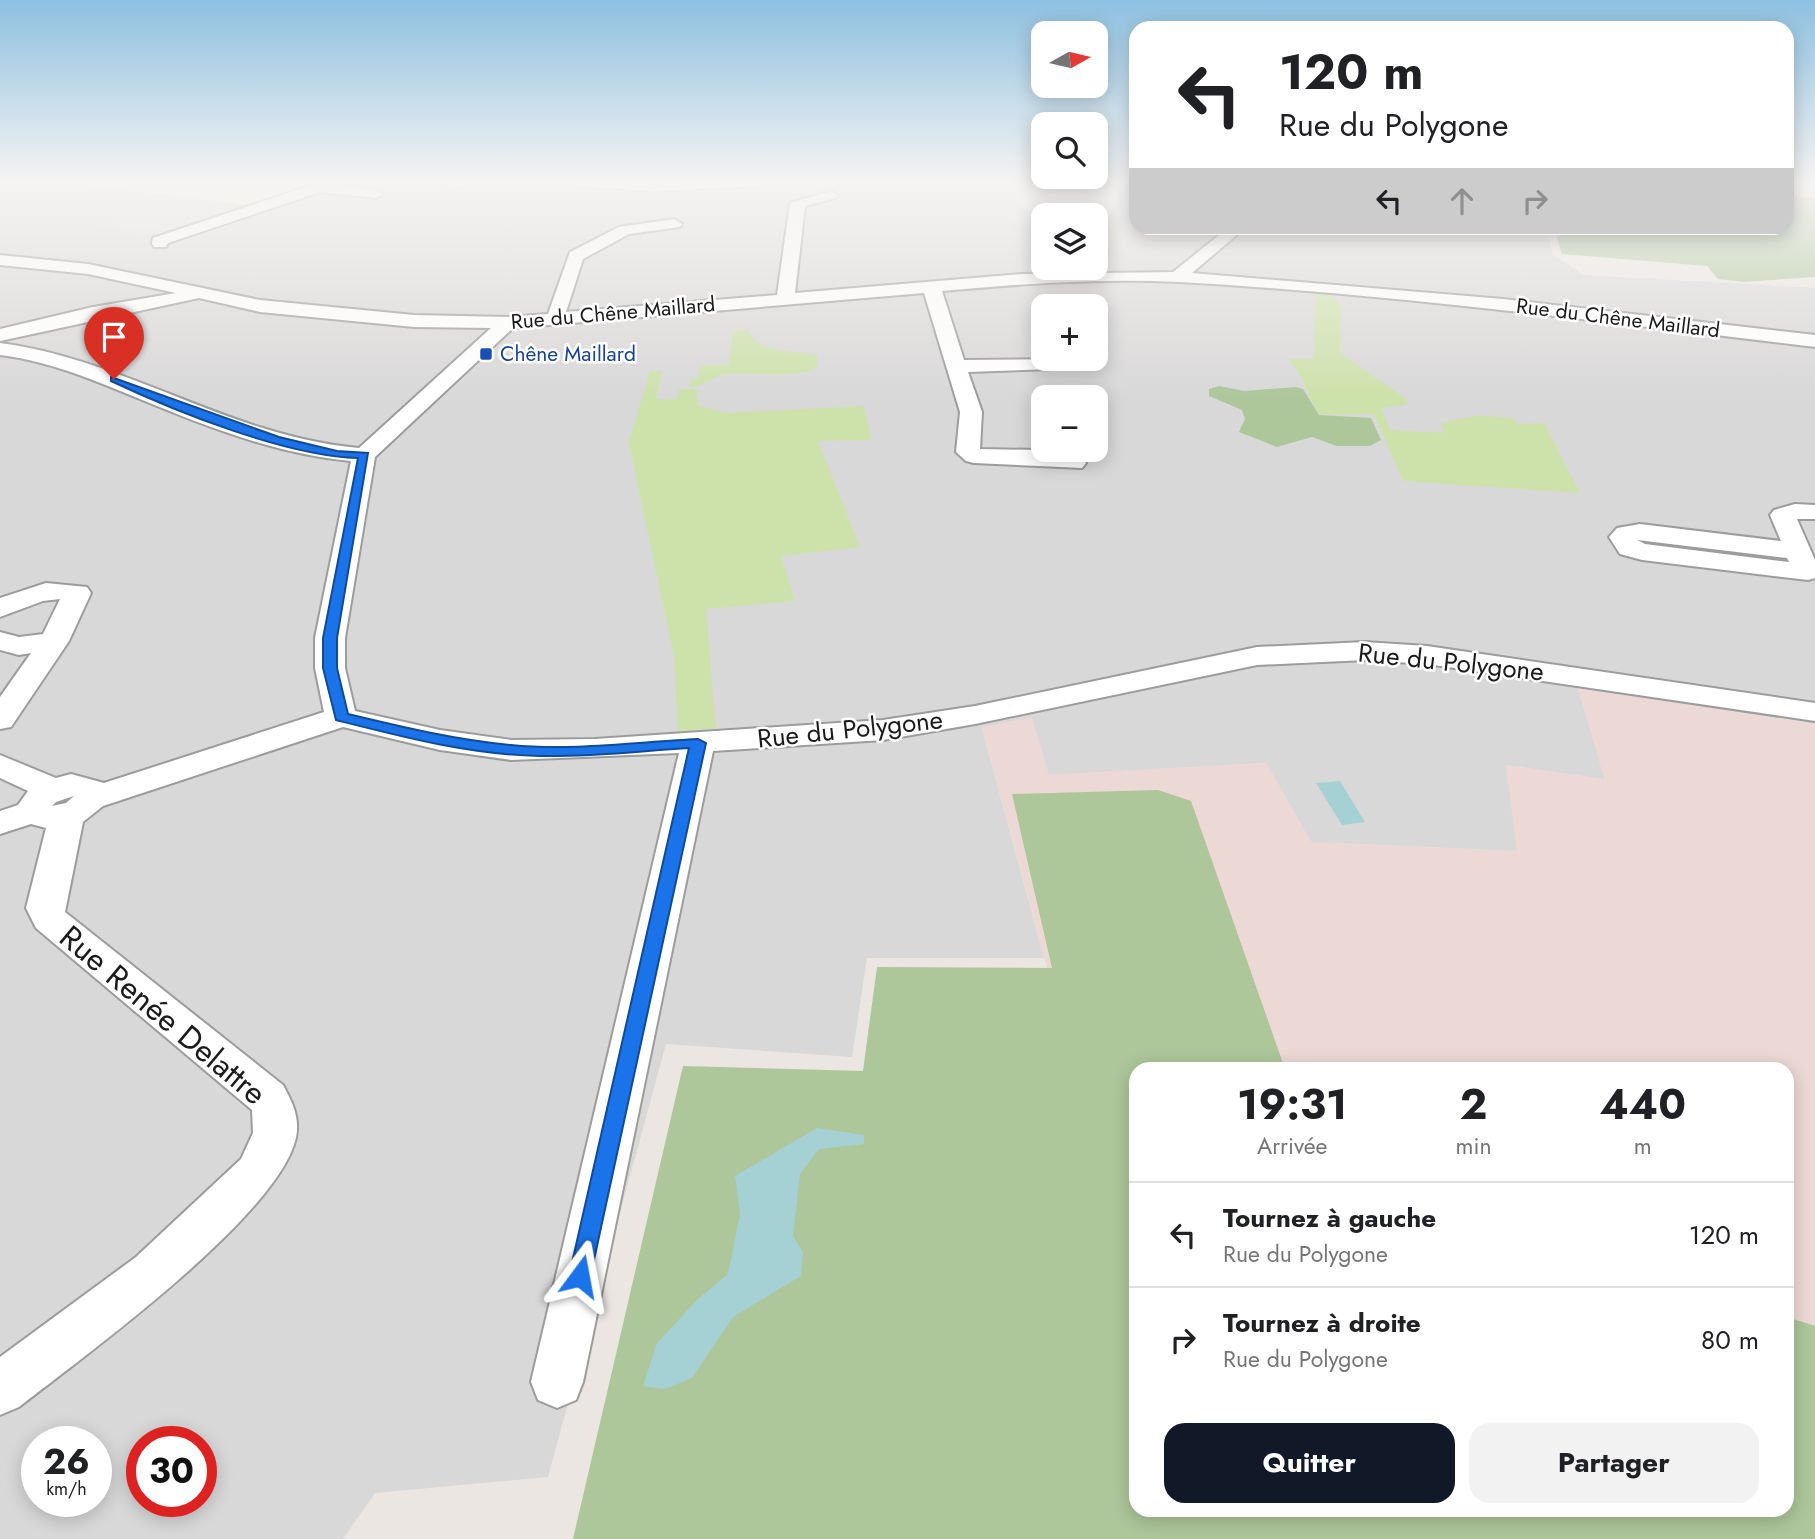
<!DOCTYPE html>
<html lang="fr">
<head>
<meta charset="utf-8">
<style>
  :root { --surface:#fff; --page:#f2f2f2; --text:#202124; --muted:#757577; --line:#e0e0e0; --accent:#111827 }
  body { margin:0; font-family:Jost,sans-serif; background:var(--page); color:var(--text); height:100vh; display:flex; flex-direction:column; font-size:26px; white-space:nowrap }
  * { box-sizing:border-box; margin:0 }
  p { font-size:23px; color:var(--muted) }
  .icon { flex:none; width:38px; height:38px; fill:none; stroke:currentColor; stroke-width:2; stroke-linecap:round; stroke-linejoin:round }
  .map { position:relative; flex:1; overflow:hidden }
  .details { position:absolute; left:1129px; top:1062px; width:665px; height:455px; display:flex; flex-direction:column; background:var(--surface); border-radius:21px; box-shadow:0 4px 18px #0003 }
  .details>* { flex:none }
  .top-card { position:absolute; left:1129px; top:21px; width:665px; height:214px; border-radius:21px; box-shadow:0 4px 18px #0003; background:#fff; color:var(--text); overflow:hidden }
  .needle { width:46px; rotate:82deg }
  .controls { position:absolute; left:1031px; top:21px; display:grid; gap:14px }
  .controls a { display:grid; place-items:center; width:77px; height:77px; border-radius:14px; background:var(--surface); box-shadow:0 4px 18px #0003; font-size:35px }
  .speed { position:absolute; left:21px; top:1426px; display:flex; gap:14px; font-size:35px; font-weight:700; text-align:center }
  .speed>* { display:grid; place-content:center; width:91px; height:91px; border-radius:50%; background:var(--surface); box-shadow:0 4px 18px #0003; line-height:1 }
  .speed small { font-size:18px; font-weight:400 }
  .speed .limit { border:10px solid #d22; background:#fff; color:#111 }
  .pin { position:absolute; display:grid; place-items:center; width:60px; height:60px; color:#fff; margin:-72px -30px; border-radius:50% 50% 50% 0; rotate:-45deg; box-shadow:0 0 7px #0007 }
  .pin .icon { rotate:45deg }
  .me { position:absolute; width:77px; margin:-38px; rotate:13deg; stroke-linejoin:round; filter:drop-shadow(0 0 5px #0008) }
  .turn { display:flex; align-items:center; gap:24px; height:147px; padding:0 35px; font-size:32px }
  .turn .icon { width:91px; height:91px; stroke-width:2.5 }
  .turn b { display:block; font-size:49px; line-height:60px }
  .lanes { display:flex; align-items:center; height:66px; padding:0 35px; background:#0003; justify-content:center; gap:35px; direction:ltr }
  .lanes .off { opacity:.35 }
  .eta { display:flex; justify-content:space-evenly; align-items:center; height:119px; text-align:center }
  .eta b { font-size:42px; font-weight:700; line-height:49px }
  .primary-button { display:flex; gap:14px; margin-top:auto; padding:14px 35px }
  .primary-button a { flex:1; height:80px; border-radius:21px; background:var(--accent); color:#fff; font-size:28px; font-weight:700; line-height:80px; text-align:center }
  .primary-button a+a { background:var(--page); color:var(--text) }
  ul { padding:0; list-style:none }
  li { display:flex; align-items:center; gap:21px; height:105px; padding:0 35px; border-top:2px solid var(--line) }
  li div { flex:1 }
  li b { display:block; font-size:26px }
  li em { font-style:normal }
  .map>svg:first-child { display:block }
</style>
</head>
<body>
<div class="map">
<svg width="1815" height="1539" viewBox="0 0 1815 1539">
  <rect width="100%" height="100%" fill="#ebe6e1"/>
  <path fill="#d9d8d8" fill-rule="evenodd" d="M 0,182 L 1136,182 L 1136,228 L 1546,228 L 1553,255 L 1584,275 L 1815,288 L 1815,724 L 1578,686 L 1605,780 L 1506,765 L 1518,851 L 1311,842 L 1266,763 L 1049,775 L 982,728 L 1044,958 L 867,958 L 852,1057 L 666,1044 L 548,1477 L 375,1493 L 343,1539 L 0,1539 ZM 1043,215 L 1096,215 L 1096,268 L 1043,268 ZM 1043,306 L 1096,306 L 1096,359 L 1043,359 ZM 1043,397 L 1096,397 L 1096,450 L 1043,450 ZM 37,1442 L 96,1442 L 96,1502 L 37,1502 ZM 142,1442 L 201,1442 L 201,1502 L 142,1502 Z"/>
  <path fill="#fbf6db" d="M 67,182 L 317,182 L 249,205 Z"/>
  <path fill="#ecd8d5" d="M 1577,686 L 1815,724 L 1815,1506 L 1787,1508 L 1787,1069 L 1136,1069 L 1136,1510 L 836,1539 L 1102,1172 L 982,727 L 1032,717 L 1049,775 L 1266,763 L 1311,842 L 1517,851 L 1506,765 L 1605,779 Z"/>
  <g fill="#cde1ab">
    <path d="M 1316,293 L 1331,295 L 1341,306 L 1340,353 L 1405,398 L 1408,404 L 1381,408 L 1390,430 L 1445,433 L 1441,423 L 1480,415 L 1515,419 L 1516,424 L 1544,423 L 1580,493 L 1403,481 L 1374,414 L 1318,414 L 1300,375 L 1288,359 L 1314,359 Z"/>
    <path d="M 733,330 L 748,330 C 761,358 794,347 818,356 L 816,368 C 796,379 751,372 726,374 C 713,376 702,388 690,387 L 691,378 L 699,378 L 700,366 L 729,365 Z"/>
    <path d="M 650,371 L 662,371 L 656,399 L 677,399 L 679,389 L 696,389 L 698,406 L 726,413 L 864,406 L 872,440 L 818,441 L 860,547 L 781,556 L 795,601 L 706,609 L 716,728 L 678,731 L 674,657 L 628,439 L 630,439 Z"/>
  </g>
  <g fill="#adc69a">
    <path d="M 1787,196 L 1815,197 L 1815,277 L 1744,282 L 1718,279 L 1707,266 L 1562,254 L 1554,228 L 1787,228 Z"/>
    <path d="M 1219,386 L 1244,391 L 1296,387 L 1303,389 L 1319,415 L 1371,418 L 1381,440 L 1370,446 L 1337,446 L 1312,437 L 1277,447 L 1239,432 L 1245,419 L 1242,410 L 1209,396 L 1209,389 Z"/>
    <path d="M 1158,790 L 1191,801 L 1285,1069 L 1136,1069 L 1136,1510 L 1787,1510 L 1787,1317 L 1815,1326 L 1815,1539 L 573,1539 L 683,1066 L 863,1071 L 877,967 L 1052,968 L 1012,794 Z"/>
  </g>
  <path fill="#dbdbdb" d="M 165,203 L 174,205 L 169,210 L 210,216 L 155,235 L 111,229 L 85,230 Z"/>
  <g fill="#a5d1d5">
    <path d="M 1340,781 L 1365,822 L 1342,825 L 1316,783 Z"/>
    <path d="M 817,1128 L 864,1135 L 864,1144 L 819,1149 L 800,1174 L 793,1236 L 803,1252 L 801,1276 L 733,1317 L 692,1378 L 665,1389 L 643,1386 L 657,1343 L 698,1299 L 728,1274 L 740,1214 L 735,1176 Z"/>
  </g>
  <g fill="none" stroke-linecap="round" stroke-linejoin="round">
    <defs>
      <g id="minor">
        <path d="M 321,182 L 341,182 L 339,185 L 376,190 L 383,194 L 376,198 L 320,192 L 168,243 L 166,247 L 154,247 L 152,244 L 153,238 Z"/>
        <path d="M 470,182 L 451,190 L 444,186 L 450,182 Z"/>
        <path d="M 565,182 L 770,182 L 763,186 L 654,191 L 572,186 Z"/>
        <path d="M 831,191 L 838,195 L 836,198 L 805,206 L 795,293 L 1021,274 L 1173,272 L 1228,228 L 1245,228 L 1192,273 L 1503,299 L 1815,335 L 1815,347 C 1604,322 1392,294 1179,282 C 1100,278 1020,284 942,291 L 964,360 L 1068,359 L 1060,367 L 1053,369 L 968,372 L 982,412 L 980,449 L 1039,450 L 1082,458 L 1086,463 L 1082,468 L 974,463 L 966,461 L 956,452 L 960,412 L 924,293 L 513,328 L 375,457 L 345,638 L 345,668 L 355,711 L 440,730 L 511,740 L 595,739 L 883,720 L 975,706 L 1257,647 L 1365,642 L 1427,646 L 1815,703 L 1815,721 L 1427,664 L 1365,660 L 1257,665 L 975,724 L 883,740 L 713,751 L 583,1382 L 576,1400 L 557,1408 L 538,1400 L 531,1382 L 679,753 L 511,760 L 440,750 L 343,727 L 103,806 L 83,822 L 65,912 L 283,1085 C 291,1100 298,1113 297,1130 C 293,1206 80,1359 19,1407 L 0,1415 L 0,1357 L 136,1257 L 241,1159 L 253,1133 L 252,1110 L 36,928 L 26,908 L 46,828 L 31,824 L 0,834 L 0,811 L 18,805 L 28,791 L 0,778 L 0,755 L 56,778 L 71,774 L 104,783 L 324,712 L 315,668 L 315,638 L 351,461 C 284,455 218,431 157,406 C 105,385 56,362 0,355 L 0,343 C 125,359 231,437 359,448 L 491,328 L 414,327 L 260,312 L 199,298 L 0,341 L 0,329 L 93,307 L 176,293 L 88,274 L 0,265 L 0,255 L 88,264 L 260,300 L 414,315 L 508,317 L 548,314 L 570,252 L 619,227 L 674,219 L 682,224 L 680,227 L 629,234 L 583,259 L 566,312 L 777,295 L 790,203 ZM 74,796 L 66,803 L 52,806 L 56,802 Z"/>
        <path d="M 1795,504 L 1815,505 L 1815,519 L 1797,519 L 1815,560 L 1815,578 L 1808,580 L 1642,560 L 1620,554 L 1609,537 L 1617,528 L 1640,524 L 1781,541 L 1770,515 L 1774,510 ZM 1637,540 L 1787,558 L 1789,562 L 1645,544 Z"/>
        <path d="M 46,583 L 87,587 L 91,593 L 69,641 L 11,727 L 0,729 L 0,697 L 31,653 L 19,655 L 0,650 L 0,632 L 19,637 L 43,634 L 60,599 L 43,601 L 0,617 L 0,598 Z"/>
      </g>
    </defs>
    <use href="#minor" stroke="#9c9c9c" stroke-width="4"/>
    <use href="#minor" fill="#fff" fill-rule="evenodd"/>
  </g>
  <linearGradient id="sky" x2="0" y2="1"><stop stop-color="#8dc0e0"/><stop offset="0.46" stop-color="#f6f4f2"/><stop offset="1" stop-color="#f6f4f2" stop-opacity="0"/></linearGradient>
  <rect width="1815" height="397" fill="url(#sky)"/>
  <path fill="#1a73e8" stroke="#114b97" stroke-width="2" d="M 111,377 L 279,437 L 337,451 L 368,453 L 337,638 L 337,668 L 348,714 C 402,727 456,740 511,745 C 572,751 637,742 698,739 L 706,743 L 589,1283 L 580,1286 L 572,1283 L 569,1276 L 689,748 C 640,751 590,757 540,756 C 471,755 403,737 336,720 L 323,668 L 323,638 L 358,458 C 286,456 177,412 111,381 Z"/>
  <rect fill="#1a4fb4" stroke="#fff" stroke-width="2.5" x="479" y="347" width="14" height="14" rx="3.5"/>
  <g text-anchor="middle" stroke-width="5" stroke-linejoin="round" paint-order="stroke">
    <g font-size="21" fill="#1b1b1b" stroke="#fff">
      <text transform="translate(613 313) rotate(-5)" y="7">Rue du Chêne Maillard</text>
      <text transform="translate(1618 318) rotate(7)" y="7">Rue du Chêne Maillard</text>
    </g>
    <g font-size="21" fill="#164399" stroke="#fff" text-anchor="start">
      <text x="500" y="361">Chêne Maillard</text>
    </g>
    <g font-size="26" fill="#1b1b1b" stroke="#fff">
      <text transform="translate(1451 662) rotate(6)" y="9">Rue du Polygone</text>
      <text transform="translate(850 729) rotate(-6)" y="9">Rue du Polygone</text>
    </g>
    <g font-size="32" fill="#1b1b1b" stroke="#fff">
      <text transform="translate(163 1015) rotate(40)" y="11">Rue Renée Delattre</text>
    </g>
  </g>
</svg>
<div class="controls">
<a><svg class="needle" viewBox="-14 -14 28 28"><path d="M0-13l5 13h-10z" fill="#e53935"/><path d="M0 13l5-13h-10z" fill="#757577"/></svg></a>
<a><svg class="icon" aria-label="search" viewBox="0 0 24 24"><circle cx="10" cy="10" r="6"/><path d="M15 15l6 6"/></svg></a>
<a><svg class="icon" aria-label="layers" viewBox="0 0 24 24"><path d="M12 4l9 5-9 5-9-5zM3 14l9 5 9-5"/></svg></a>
<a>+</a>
<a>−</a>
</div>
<div class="speed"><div>26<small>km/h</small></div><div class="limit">30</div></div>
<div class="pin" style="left:114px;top:379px;background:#d93025"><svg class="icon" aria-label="arrive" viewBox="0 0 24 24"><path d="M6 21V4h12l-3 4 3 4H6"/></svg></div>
<svg class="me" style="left:580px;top:1276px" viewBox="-20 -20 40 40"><path d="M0-17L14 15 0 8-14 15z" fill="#1a73e8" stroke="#fff" stroke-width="4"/></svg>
<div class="top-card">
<div class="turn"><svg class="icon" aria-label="left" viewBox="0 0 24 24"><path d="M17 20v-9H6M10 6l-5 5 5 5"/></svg><div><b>120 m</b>Rue du Polygone</div></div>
<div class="lanes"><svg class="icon" aria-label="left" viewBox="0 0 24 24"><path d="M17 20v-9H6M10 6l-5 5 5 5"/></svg><svg class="icon off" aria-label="ahead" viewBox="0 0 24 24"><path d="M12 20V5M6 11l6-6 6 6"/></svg><svg class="icon off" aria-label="right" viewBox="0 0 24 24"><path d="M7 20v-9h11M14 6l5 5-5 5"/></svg></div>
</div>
<section class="details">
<div class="eta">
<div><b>19:31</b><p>Arrivée</p></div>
<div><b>2</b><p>min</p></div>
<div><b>440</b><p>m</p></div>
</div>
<ul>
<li><svg class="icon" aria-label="left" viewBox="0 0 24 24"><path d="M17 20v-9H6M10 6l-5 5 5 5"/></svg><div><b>Tournez à gauche</b><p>Rue du Polygone</p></div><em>120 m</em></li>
<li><svg class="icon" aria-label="right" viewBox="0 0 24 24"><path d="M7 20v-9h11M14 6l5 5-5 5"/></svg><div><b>Tournez à droite</b><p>Rue du Polygone</p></div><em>80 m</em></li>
</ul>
<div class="primary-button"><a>Quitter</a><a>Partager</a></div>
</section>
</div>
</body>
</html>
